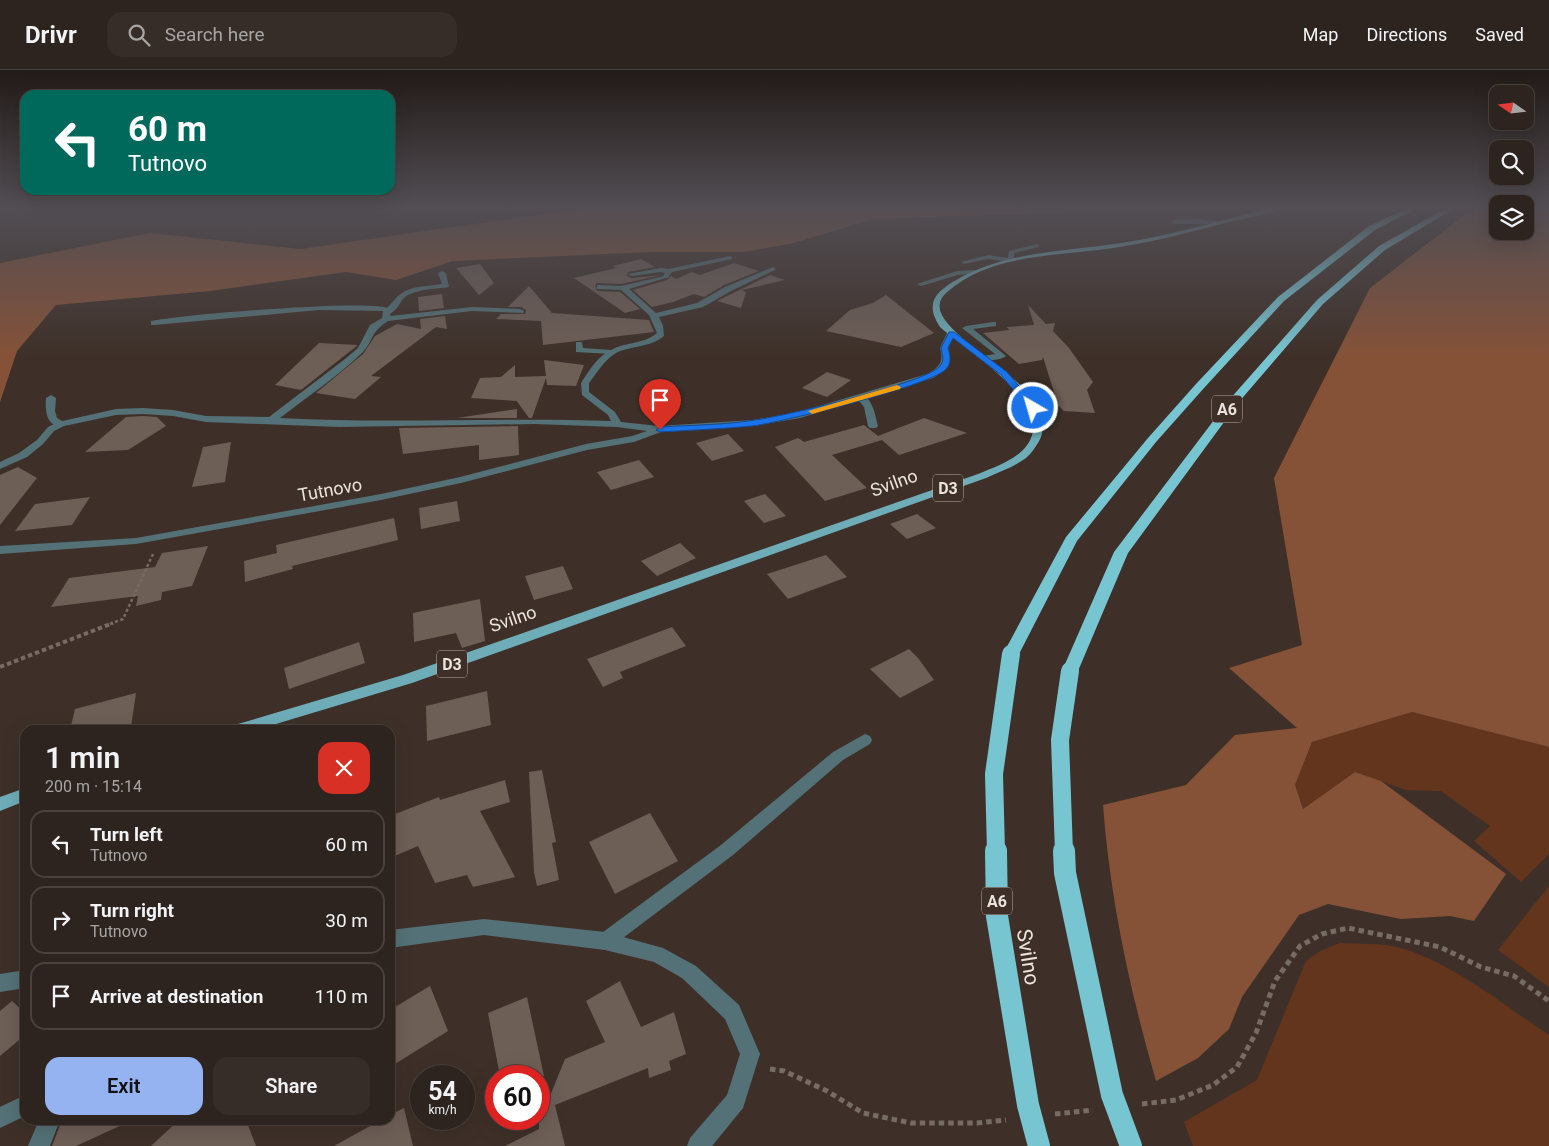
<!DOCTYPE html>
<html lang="en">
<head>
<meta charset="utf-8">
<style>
  :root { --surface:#2e241f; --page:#362c28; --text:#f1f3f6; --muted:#a7a4a4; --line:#49413d; --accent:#95b2f1 }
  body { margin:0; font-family:Roboto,sans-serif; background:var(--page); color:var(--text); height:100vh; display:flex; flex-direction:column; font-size:19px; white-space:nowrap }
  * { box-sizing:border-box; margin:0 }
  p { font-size:16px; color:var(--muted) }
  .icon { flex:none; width:28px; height:28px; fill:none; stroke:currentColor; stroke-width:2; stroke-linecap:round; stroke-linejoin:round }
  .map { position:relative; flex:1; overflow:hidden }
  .sheet { position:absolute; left:20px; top:655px; width:375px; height:400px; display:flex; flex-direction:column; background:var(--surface); border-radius:15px; box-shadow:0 5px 20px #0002,0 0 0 1px var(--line) }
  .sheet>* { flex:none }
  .banner { position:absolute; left:20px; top:20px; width:375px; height:105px; border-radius:15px; box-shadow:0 5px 20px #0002,0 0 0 1px var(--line); background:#00695c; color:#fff; overflow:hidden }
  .needle { width:32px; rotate:284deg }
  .tools { position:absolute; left:1489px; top:15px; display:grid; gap:10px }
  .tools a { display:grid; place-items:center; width:45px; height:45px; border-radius:10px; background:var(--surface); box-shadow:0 5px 20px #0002,0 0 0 1px var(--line); font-size:25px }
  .speed { position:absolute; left:410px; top:995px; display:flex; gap:10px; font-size:25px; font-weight:700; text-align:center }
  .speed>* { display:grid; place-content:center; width:65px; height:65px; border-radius:50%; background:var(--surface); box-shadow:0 5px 20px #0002,0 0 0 1px var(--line); line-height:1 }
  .speed small { font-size:12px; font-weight:400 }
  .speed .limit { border:8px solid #d22; background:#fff; color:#111 }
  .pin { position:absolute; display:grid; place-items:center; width:42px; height:42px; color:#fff; margin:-51px -21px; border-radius:50% 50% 50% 0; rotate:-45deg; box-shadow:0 0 5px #0007 }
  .pin .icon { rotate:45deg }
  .me { position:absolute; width:55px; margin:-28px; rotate:322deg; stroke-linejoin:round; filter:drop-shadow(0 0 4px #0008) }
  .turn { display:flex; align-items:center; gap:18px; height:105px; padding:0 25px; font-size:22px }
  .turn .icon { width:65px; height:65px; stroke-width:2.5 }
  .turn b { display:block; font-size:35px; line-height:42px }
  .round { display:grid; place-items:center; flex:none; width:52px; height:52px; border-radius:15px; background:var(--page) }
  .summary { display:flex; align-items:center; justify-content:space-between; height:85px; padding:0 25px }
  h1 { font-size:30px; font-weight:600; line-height:38px }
  .cta { display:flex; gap:10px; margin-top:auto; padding:10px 25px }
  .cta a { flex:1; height:58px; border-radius:15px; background:var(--accent); color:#111; font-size:20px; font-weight:600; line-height:58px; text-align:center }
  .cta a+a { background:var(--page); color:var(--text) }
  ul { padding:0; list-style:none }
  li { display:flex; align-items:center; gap:15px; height:68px; margin:0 10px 8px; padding:0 15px; border:2px solid var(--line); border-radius:15px }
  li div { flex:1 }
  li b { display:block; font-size:19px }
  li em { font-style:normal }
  header { display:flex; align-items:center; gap:30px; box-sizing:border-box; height:70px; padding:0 25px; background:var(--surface); border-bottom:1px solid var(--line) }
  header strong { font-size:24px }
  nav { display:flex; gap:28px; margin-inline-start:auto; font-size:18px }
  .search { width:350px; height:45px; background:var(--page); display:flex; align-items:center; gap:12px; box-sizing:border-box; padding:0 18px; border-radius:15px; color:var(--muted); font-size:19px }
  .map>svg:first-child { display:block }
</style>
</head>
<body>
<header>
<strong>Drivr</strong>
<div class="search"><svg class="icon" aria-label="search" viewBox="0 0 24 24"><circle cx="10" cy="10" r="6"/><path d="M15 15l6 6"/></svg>Search here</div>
<nav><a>Map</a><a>Directions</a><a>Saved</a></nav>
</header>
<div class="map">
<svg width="1549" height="1076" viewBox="0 0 1549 1076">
  <rect width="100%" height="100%" fill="#3e3029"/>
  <g fill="#63351c">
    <path d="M 1412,642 L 1549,677 L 1549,784 L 1521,812 L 1474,771 L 1490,756 L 1441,721 L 1406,720 L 1355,702 L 1303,739 L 1295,715 L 1312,672 Z"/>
    <path d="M 1549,816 L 1549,917 L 1498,880 Z"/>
    <path d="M 1340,873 C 1359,874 1379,873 1397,877 C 1449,890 1505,936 1549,965 L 1549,1076 L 1193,1076 L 1184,1052 L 1257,1010 L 1306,891 L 1320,881 Z"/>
  </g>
  <g fill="#855238">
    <path d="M 597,136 L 1092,136 L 1075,142 L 873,149 L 794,173 L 744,182 L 649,182 L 453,191 L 396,210 L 346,202 L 210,221 L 56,235 L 17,281 L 0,332 L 0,193 L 150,163 L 301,179 Z"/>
    <path d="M 1476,136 L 1497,136 L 1498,161 L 1525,161 L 1525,136 L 1549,136 L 1549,677 L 1412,642 L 1312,672 L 1295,715 L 1303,739 L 1355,702 L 1381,711 L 1506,804 L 1474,851 L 1450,846 L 1401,849 L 1328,834 L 1299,845 L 1242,927 L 1229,959 L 1198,988 L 1156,1011 C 1130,921 1110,829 1103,735 L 1186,715 L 1235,665 L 1297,658 L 1229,598 L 1302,575 L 1274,408 L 1370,218 Z"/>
  </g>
  <g fill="#6d5e56">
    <path d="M 641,189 L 655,197 L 628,202 L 627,206 L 632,208 L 662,205 L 621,214 L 597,213 L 595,215 L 597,221 L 620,222 L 640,239 L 625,243 L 574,208 L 616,198 L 613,196 Z"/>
    <path d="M 734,193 L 759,201 L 724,215 L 704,227 L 694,224 L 673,232 L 652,237 L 633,220 L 667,210 L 671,206 L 676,209 L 692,202 L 700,205 Z"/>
    <path d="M 480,194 L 494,213 L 479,225 L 456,198 Z"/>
    <path d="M 770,205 L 785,210 L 742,220 L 746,222 L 741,238 L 717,231 Z"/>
    <path d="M 529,216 L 552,243 L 649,250 L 654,262 L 543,275 L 541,251 L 496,249 L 501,244 L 525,244 L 526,240 L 521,237 L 508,237 Z"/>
    <path d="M 442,224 L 444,238 L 419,241 L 418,227 Z"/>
    <path d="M 886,225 L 934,263 L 901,277 L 826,261 L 850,240 L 873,233 Z"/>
    <path d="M 1028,235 L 1046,254 L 1055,253 L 1053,261 L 1069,278 L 1093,312 L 1087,320 L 1095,343 L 1064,341 L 1058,335 L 1043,287 L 1042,290 L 1019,294 L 983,263 L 1009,260 L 1007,257 L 1034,255 Z"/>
    <path d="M 445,246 L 447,259 L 436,257 L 371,306 L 381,307 L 355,329 L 316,323 L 363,284 L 375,266 L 397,254 L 421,259 L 420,249 Z"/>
    <path d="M 319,273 L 358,275 L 301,320 L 275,315 Z"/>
    <path d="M 544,290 L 584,295 L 576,316 L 547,315 L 546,308 L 532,348 L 529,348 L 516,330 L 517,331 L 471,328 L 480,308 L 501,307 L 515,295 L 515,307 L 546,306 Z"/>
    <path d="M 827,302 L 851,310 L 827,327 L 802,318 Z"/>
    <path d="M 517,339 L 517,348 L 457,348 Z"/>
    <path d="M 143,346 L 157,347 L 166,356 L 128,380 L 85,382 L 126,347 Z"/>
    <path d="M 924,348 L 967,363 L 899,385 L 882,370 L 832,385 L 867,418 L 825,431 L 775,377 L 798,368 L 804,372 L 864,355 L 878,366 Z"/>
    <path d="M 518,356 L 519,385 L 479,390 L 479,375 L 403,384 L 399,358 Z"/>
    <path d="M 728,364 L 744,381 L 712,391 L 696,373 Z"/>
    <path d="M 231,372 L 225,412 L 192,417 L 203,377 Z"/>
    <path d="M 639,390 L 654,407 L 611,420 L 597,402 Z"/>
    <path d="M 18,397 L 37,408 L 0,455 L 0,405 Z"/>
    <path d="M 765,424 L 786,446 L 764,453 L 744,431 Z"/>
    <path d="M 90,427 L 72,455 L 15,461 L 35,434 Z"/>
    <path d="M 457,431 L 460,451 L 421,459 L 419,438 Z"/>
    <path d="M 917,444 L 936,458 L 907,469 L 890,454 Z"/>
    <path d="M 394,448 L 398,470 L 292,496 L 293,499 L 245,512 L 244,491 L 277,483 L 276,475 Z"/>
    <path d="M 680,473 L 696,488 L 657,506 L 641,491 Z"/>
    <path d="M 208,476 L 192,516 L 162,522 L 161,530 L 136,536 L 138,526 L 51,537 L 69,508 L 155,497 L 162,483 Z"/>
    <path d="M 826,485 L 847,507 L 788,529 L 767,504 Z"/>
    <path d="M 563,496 L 573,519 L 534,530 L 525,506 Z"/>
    <path d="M 480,529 L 485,571 L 462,578 L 456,563 L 414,572 L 413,543 Z"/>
    <path d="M 672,557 L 686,576 L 620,602 L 623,608 L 603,617 L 587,589 Z"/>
    <path d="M 359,572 L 365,593 L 289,619 L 284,598 Z"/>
    <path d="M 909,579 L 918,588 L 934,610 L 900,628 L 870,599 Z"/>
    <path d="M 487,621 L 491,655 L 427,671 L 426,636 Z"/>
    <path d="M 136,623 L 131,657 L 121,660 L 70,660 L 75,639 Z"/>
    <path d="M 542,700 L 556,772 L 552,773 L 559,810 L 537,816 L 534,802 L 529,702 Z"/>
    <path d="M 505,710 L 510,732 L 480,741 L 515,807 L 473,817 L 467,805 L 435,813 L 418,776 L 390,788 L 390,746 L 439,727 L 440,730 Z"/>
    <path d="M 650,743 L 678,791 L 615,824 L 589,772 Z"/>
    <path d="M 620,911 L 641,957 L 674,942 L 686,984 L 669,991 L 671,1000 L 649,1008 L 648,998 L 555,1035 L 565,1076 L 505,1076 L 539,1059 L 539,1053 L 565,989 L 605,972 L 586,931 Z"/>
    <path d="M 430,916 L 448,961 L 390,997 L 390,940 Z"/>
    <path d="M 527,927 L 544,1006 L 500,1006 L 488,943 Z"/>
    <path d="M 12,931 L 25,943 L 25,965 L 0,986 L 0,941 Z"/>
    <path d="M 404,1038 L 413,1076 L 334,1076 L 381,1050 L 390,1050 L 390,1045 Z"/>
    <path d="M 62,1050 L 133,1050 L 76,1076 L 52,1076 Z"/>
    <path d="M 179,1050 L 246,1050 L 256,1076 L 151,1076 Z"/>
  </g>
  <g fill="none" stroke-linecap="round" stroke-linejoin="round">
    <path stroke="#776b65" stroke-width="2.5" stroke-dasharray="3 2.5" stroke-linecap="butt" d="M 110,554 L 123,549 L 153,484"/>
    <path stroke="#776b65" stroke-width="4" stroke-dasharray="4.5 3" stroke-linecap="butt" d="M 0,597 L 113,553"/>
    <g stroke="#776b65" stroke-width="5" stroke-dasharray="5.5 4" stroke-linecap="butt">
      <path d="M 770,999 L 784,1001 L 827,1021 L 863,1043 L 911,1053 L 977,1053 L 1006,1050"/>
      <path d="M 1142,1034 L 1176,1030 L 1213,1015 L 1237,997 L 1256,963 L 1275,911 L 1300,876 L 1322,864 L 1348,858 L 1440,877 L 1481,897 L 1514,906 L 1549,931"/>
      <path d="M 1055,1044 L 1093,1040"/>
    </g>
    <g fill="#537176" fill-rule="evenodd">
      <path d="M 1248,136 L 1256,136 L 1268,140 L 1265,142 Z"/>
      <path d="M 1200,149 L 1223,152 L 1220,154 L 1174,154 L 1171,152 L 1174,150 Z"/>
      <path d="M 1037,174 L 1039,175 L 1039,177 L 1014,183 L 1014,190 L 1009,192 L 988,189 L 964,194 L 961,192 L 988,185 L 1008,188 L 1009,181 Z"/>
      <path d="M 730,186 L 733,188 L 732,189 L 672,202 L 667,208 L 663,206 L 665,203 L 661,202 L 632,206 L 628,204 L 661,198 L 669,199 Z"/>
      <path d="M 975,200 L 978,202 L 977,203 L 958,205 L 921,216 L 917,214 L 957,201 Z"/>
      <path d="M 442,201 L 446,203 L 449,217 C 436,219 420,219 408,225 C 398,230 399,245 384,244 L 384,240 C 392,235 394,228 402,223 C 411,216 430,216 442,214 L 438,203 Z"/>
      <path d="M 597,215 L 624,216 L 628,218 L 624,220 L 600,219 L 597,219 Z"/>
      <path d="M 993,252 L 996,252 L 996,256 L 973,259 L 1006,286 C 1001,290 987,292 982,288 L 983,286 L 995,284 L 962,258 L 966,256 Z"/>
      <path d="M 576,272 L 582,272 L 583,278 L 611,280 L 615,282 L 611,284 L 576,282 Z"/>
      <path d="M 861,324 C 873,329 875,344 878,356 L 876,358 L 870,358 L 868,356 L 864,337 L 856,327 Z"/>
      <path d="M 51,325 L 56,328 L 55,341 L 57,348 L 64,352 L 64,356 C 46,358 45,341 46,328 Z"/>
      <path d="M 865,664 L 870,666 L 872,670 L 870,674 L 843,690 L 733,785 L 611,877 L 605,880 L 599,877 L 596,871 L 599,865 L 721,775 L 833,682 Z"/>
      <path d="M 25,1025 L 25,1046 L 0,1058 L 0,1037 Z"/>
      <path d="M 39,1050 L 60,1050 L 50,1076 L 28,1076 Z"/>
    </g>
    <g fill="#537176" fill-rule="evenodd">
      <path d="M 773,197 L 776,199 L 775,200 L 731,221 L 703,237 L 659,247 L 663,256 L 664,266 C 650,278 632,275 616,283 C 604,290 597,303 589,313 L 589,322 L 615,342 L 621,352 L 659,356 L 753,350 L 799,342 L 927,304 C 939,297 944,293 940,278 L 947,263 L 951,261 L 955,263 L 948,278 C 953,294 946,300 933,308 L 800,348 L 753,356 L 661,362 L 634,372 L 587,380 L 461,413 L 381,430 L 136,474 L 0,484 L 0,476 L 136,468 L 381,424 L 460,407 L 586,374 L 632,366 L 647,361 L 617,357 L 534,354 L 339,357 L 206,352 L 173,346 L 143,344 L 116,345 L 64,356 L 54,361 L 43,374 L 27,387 L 0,399 L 0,392 L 19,383 L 37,370 L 48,357 L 58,352 L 116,339 L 143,338 L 173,340 L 206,346 L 269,347 L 345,289 L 358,278 L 370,255 L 382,248 L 383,241 L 319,240 L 154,255 L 151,255 L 151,251 C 180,245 375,228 391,239 L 390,246 L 472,237 L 520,239 L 524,241 L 523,243 L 472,241 L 388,251 C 369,263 374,271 362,283 C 337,307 307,327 280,348 C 390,354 500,347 611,351 L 608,345 L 582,325 L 581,313 C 589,301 598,285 613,279 C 627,272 644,274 657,263 L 649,245 L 621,220 L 621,216 L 669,205 L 669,207 L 629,219 L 656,243 L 697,233 L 725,217 Z"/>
      <path d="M 484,849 L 605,862 L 663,878 L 696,896 L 739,935 L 760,984 L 743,1038 L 712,1076 L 687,1076 L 690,1068 L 727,1025 L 740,984 L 725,949 L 682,908 L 654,892 L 605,880 L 484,865 L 390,878 L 390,860 Z"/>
      <path d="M 25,900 L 25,918 L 0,922 L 0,904 Z"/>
    </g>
    <g fill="#6eadb8" fill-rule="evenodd">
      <path d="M 1279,136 L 1288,136 C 1275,144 1253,146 1237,150 C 1198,160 1159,171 1119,177 C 1062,187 993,181 946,223 C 905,261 1074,313 1038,373 C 1034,379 1031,384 1026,388 C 1014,397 999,402 986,408 L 412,613 L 256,660 L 231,660 L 233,656 L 238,654 L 403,605 L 978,404 C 993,398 1010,392 1022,381 C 1066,339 966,281 940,257 C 924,233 936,221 958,209 C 1014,178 1077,182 1139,170 C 1186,161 1232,147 1279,136 Z"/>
      <path d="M 25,718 L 25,731 L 0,741 L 0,727 Z"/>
    </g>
    <g fill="#78c5d2" fill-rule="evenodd">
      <path d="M 1412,136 L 1421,136 L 1375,160 L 1284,231 L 1204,318 L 1156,372 L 1077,471 L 1017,588 L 1011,590 L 1005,588 L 1003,584 L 1066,467 L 1148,368 L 1196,314 L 1278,227 L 1369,156 Z"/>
      <path d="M 1450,136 L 1458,136 L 1385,180 L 1323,234 L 1238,333 L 1128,483 L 1078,601 L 1076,605 L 1070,607 L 1064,605 L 1062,601 L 1114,482 L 1230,329 L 1317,230 L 1379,176 Z"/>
    </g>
    <g stroke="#78c5d2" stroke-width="18">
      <path d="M 996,782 L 994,704 L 1011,584"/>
      <path d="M 1064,782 L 1060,670 L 1070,601"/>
    </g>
    <g stroke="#78c5d2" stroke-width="22">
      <path d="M 996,781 L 997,846 L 1028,1035 L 1039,1076"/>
      <path d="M 1064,781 L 1065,803 L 1112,1025 L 1131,1076"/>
    </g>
  </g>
  <linearGradient id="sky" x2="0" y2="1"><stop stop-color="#221a17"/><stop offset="0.48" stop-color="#524e54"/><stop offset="1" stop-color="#524e54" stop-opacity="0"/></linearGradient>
  <rect width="1549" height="286" fill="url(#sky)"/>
  <path fill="#1a73e8" stroke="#114b97" d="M 949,262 L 954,262 L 1007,302 L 1036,336 L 1036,340 L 1030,340 L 1001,305 L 953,268 L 948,278 C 950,285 952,293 946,299 C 933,315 779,353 752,356 C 722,359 691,360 660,362 L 656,360 L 660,357 C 692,355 724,355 755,350 C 781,347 929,312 940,296 C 945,290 942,284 941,278 Z"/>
  <path fill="#f59e0b" d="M 897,315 L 901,317 L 900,319 L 812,344 L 808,341 Z"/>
  <g text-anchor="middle" stroke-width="4.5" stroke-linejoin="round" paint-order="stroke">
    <g fill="#3e3029" stroke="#b8ada8" stroke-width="1">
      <rect x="1212" y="325.5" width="30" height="27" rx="4"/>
      <rect x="933" y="404.5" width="30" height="27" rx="4"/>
      <rect x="437" y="580.5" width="30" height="27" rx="4"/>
      <rect x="982" y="817.5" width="30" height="27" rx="4"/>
    </g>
    <g font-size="16" font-weight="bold" fill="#ece3de">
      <text x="1227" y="345">A6</text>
      <text x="948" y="424">D3</text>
      <text x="452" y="600">D3</text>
      <text x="997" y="837">A6</text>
    </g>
    <g font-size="18" fill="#ece3de" stroke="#3e3029">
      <text transform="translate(894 413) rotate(-20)" y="6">Svilno</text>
      <text transform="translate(330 420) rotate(-10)" y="6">Tutnovo</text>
      <text transform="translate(513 549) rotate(-19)" y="6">Svilno</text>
    </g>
    <g font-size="21" fill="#ece3de" stroke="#3e3029">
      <text transform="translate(1028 887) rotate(81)" y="7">Svilno</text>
    </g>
  </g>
</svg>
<div class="tools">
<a><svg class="needle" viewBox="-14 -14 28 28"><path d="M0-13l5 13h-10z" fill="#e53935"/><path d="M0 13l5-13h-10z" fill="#a7a4a4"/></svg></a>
<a><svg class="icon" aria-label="search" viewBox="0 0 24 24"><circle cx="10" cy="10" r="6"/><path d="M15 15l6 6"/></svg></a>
<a><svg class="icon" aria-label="layers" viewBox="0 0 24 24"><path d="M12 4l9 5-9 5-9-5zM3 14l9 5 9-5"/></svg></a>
</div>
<div class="speed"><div>54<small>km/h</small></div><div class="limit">60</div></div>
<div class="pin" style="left:660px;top:360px;background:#d93025"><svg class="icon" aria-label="arrive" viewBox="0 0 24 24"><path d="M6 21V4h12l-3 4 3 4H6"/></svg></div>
<svg class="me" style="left:1033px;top:338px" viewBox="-20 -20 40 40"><circle r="17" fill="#1a73e8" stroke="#fff" stroke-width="3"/><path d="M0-11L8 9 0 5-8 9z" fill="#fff"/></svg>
<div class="banner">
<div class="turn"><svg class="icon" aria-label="left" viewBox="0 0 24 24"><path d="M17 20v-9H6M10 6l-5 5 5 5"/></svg><div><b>60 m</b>Tutnovo</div></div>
</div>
<section class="sheet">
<div class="summary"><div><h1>1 min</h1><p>200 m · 15:14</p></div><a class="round" style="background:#d93025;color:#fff"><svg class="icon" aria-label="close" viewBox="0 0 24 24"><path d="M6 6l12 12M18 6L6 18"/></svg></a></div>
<ul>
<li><svg class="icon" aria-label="left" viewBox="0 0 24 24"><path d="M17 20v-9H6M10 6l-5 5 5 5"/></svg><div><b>Turn left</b><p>Tutnovo</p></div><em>60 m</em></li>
<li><svg class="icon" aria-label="right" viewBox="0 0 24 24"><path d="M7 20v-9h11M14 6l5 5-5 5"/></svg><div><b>Turn right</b><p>Tutnovo</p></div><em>30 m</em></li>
<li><svg class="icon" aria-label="arrive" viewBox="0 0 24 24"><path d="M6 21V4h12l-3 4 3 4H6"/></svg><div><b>Arrive at destination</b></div><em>110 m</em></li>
</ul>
<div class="cta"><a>Exit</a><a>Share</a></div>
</section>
</div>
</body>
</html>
